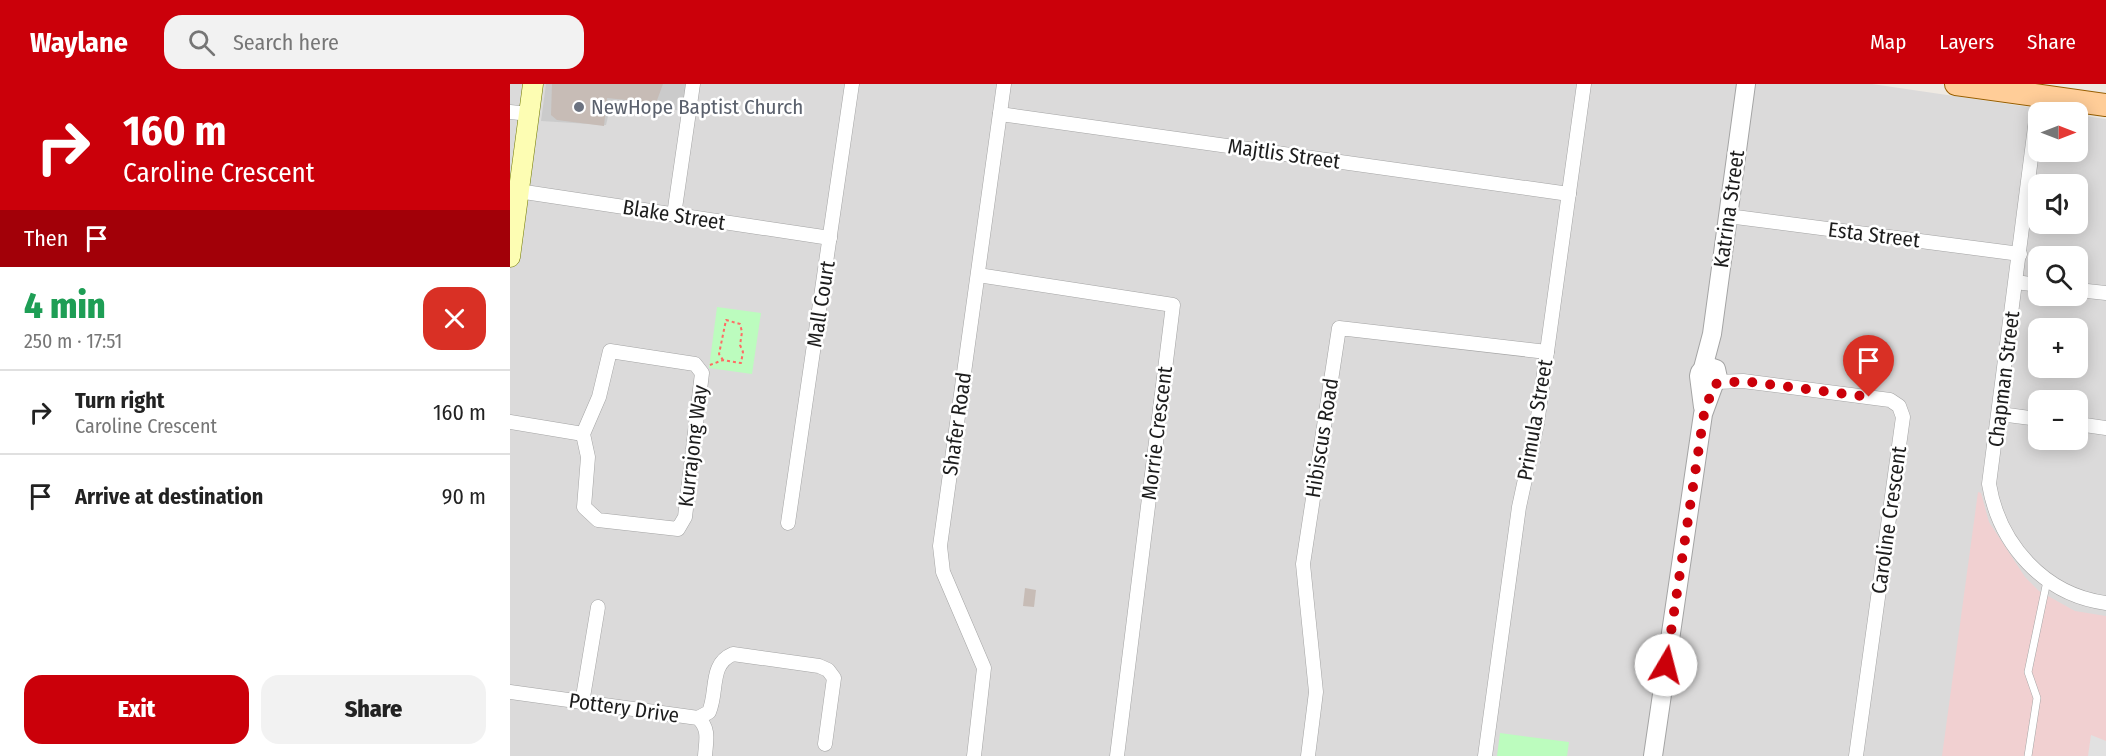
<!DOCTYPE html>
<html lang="en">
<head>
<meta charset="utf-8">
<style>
  :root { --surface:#fff; --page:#f2f2f2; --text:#222; --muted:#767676; --line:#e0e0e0; --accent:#cb000a }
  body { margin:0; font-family:"Fira Sans Condensed",sans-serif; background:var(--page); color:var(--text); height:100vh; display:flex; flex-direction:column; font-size:22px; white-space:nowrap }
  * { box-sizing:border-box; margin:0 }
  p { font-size:20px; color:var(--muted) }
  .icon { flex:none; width:33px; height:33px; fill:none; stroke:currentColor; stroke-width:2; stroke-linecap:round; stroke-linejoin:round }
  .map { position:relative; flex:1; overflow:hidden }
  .sheet { display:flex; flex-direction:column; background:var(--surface); width:510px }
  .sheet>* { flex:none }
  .hud { background:#cb000a; color:#fff; overflow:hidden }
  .needle { width:39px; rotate:90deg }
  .tools { position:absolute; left:1518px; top:18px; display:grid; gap:12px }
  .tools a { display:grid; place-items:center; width:60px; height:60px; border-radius:12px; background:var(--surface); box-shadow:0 3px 15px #0003; font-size:30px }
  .pin { position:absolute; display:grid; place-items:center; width:51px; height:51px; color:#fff; margin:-62px -26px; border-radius:50% 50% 50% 0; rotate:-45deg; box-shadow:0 0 6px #0007 }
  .pin .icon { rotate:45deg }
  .me { position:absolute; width:66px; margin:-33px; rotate:8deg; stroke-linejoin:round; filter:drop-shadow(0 0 4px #0008) }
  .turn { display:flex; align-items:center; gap:21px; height:126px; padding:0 24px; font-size:27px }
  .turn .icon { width:78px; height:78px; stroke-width:2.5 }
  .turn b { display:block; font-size:42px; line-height:51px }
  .then { display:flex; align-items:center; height:57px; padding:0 24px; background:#0003; gap:12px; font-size:22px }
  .round { display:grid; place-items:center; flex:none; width:63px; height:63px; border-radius:18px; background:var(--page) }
  .head { display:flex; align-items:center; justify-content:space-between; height:102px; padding:0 24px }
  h1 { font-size:36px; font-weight:800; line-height:45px; color:#1e9e55 }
  .primary-button { display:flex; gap:12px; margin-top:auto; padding:12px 24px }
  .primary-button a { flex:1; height:69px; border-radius:18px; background:var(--accent); color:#fff; font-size:24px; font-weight:800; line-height:69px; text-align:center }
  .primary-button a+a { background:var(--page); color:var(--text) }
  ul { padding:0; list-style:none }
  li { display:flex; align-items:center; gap:18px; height:84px; padding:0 24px; border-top:2px solid var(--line) }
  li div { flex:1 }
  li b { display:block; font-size:22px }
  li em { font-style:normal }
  header { display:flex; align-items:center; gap:36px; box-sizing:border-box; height:84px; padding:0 30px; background:var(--accent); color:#fff }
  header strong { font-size:28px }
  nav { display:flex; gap:33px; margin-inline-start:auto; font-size:21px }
  .search { width:420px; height:54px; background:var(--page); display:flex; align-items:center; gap:15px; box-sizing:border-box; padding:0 21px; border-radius:18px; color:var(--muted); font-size:22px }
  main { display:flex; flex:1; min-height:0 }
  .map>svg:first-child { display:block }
</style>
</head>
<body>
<header>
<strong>Waylane</strong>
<div class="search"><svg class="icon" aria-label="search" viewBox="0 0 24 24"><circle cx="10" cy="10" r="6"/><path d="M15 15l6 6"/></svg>Search here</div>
<nav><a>Map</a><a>Layers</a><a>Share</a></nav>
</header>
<main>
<section class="sheet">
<div class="hud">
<div class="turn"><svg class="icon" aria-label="right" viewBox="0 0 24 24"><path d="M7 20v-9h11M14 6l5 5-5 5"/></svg><div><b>160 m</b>Caroline Crescent</div></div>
<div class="then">Then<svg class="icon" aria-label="arrive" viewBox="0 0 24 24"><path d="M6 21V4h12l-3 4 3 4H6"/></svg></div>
</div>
<div class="head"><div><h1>4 min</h1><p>250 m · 17:51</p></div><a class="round" style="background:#d93025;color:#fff"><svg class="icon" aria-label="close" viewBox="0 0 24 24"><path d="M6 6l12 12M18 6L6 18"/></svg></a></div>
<ul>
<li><svg class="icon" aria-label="right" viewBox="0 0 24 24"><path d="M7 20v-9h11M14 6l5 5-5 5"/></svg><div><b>Turn right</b><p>Caroline Crescent</p></div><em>160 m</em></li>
<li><svg class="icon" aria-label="arrive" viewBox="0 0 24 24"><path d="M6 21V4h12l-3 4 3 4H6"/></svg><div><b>Arrive at destination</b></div><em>90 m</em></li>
</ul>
<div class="primary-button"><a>Exit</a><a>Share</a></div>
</section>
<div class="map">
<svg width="1596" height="672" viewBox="0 0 1596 672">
  <rect width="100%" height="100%" fill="#efeae3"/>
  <path fill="#dbdada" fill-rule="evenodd" d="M 0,0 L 1362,0 L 1552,28 L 1528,28 L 1528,68 L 1568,68 L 1568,31 L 1596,35 L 1596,672 L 0,672 ZM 1528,100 L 1568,100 L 1568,140 L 1528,140 ZM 1528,172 L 1568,172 L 1568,212 L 1528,212 ZM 1528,244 L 1568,244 L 1568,284 L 1528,284 ZM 1528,316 L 1568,316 L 1568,356 L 1528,356 Z"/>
  <path fill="#f1d0d1" d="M 1468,408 L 1471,409 L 1479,438 L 1515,493 L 1529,507 L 1565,527 L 1596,532 L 1596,672 L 1432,672 Z"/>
  <path fill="#cbcbcb" d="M 36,0 L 176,0 L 172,27 L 102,16 L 96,41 L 31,37 Z"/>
  <g fill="#bcfcbe">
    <path d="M 207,223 L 251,229 L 242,290 L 199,284 Z"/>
    <path d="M 990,649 L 1059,658 L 1057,672 L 987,672 Z"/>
  </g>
  <path fill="#e1e1e1" d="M 1581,651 L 1596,657 L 1596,672 L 1578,672 Z"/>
  <g fill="#c7bcb6">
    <path d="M 42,0 L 153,0 L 146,19 L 97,14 L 94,42 L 47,36 L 41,31 Z"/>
    <path d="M 515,504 L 526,506 L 524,523 L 513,522 Z"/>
  </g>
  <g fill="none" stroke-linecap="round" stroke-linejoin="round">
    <defs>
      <path id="service" d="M 1518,672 L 1527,614 L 1518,588 L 1537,497"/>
      <g id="minor">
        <path d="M 1529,12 L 1479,400 C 1489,460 1534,511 1596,519"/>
        <path d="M 0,28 L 19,30"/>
        <path d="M 490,30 L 1059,110"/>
        <path d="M 8,107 L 320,154"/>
        <path d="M 164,131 L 183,0"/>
        <path d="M 1218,132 L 1510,170"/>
        <path d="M 468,191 L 663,221 L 607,672"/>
        <path d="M 1506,198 L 1528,201"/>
        <path d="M 1568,206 L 1596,209"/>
        <path d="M 100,267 L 185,280 L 192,289 L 175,433 L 168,445 L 88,436 L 74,423 L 78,373 L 73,350 L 89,313 Z"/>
        <path d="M 1206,298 L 1233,297 L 1380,316 L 1389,322 L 1393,333 L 1346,672"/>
        <path d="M 1490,330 L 1528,335"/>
        <path d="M 0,338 L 73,350"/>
        <path d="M 1568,340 L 1596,344"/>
        <path d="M 278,439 L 342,0"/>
        <path d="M 0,608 L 188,634 C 200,645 196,657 195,672"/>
        <path d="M 72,619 L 88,523"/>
        <path d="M 188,634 L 199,628 C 208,607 199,580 223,570 L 309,582 L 318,586 L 324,594 L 315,660"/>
        <path d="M 464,672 L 474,584 L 433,488 L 430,462 L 494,0"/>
        <path d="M 798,672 L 806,608 L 793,480 L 829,244 L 1037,268"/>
        <path d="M 975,672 L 1009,423 L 1027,340 L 1074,0"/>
      </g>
      <g id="tertiary">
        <path d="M 1193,284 L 1202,250 L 1236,0"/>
        <path d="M 1191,297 L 1197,301 L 1204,300 L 1208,294 L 1206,285 L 1197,282 L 1190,288 L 1189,292 L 1193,323"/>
        <path d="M 1143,672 L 1193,330 L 1204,300"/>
      </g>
      <path id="secondary" d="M 0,173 L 23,0"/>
      <path id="primary" d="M 1446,0 L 1596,21"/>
    </defs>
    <use href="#service" stroke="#a4a4a4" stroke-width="8"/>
    <use href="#minor" stroke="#a4a4a4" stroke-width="15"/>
    <use href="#tertiary" stroke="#a4a4a4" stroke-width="20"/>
    <use href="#secondary" stroke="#717900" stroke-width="21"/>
    <use href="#primary" stroke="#975e00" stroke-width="24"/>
    <path stroke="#ff6c64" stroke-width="2" stroke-dasharray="3 3" stroke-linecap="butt" d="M 200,281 L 213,276 L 231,279 L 233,268 L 230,261 L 232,248 L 230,240 L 216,236 L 209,270 L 213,276"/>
    <use href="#service" stroke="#fff" stroke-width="7"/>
    <use href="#minor" stroke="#fff" stroke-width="14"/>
    <use href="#tertiary" stroke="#fff" stroke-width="18"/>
    <use href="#secondary" stroke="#fdfdb3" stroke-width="20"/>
    <use href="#primary" stroke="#ffcd98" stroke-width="22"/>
  </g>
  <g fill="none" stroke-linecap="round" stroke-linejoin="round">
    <path stroke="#cb000a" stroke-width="10" stroke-dasharray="0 18" d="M 1156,581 L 1194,330 L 1204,300 L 1233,297 L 1359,313"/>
  </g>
  <circle fill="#6b7280" stroke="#fff" stroke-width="2" cx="69" cy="23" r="6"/>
  <g text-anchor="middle" stroke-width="5" stroke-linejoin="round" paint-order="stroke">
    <g font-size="21" fill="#5b616d" stroke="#fff" text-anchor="start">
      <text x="81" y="30">NewHope Baptist Church</text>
    </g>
    <g font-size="21" fill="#1d1d1d" stroke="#fff">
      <text transform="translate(774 70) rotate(8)" y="7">Majtlis Street</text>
      <text transform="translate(1219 125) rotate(-82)" y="7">Katrina Street</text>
      <text transform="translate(164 131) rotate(9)" y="7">Blake Street</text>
      <text transform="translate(1364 151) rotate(7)" y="7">Esta Street</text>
      <text transform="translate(311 220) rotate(-81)" y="7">Mall Court</text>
      <text transform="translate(1494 295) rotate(-83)" y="7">Chapman Street</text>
      <text transform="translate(1025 336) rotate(-80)" y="7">Primula Street</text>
      <text transform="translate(447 340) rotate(-82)" y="7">Shafer Road</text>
      <text transform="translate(647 349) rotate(-83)" y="7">Morrie Crescent</text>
      <text transform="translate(812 354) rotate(-81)" y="7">Hibiscus Road</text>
      <text transform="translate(183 362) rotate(-83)" y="7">Kurrajong Way</text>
      <text transform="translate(1379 436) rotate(-82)" y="7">Caroline Crescent</text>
      <text transform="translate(114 624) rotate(8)" y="7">Pottery Drive</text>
    </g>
  </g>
</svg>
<div class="tools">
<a><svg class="needle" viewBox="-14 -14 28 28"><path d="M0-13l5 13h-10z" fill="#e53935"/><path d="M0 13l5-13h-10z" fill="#767676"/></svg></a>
<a><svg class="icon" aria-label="sound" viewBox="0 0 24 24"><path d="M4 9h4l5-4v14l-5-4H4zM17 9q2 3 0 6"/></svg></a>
<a><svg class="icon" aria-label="search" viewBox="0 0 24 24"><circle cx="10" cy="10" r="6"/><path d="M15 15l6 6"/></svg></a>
<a>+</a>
<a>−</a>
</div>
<div class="pin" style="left:1359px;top:313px;background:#d93025"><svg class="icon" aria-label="arrive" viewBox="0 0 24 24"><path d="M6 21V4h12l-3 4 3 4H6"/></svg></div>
<svg class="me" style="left:1156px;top:581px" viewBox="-20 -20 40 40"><circle r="19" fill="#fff"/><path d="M0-13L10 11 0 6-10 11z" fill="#cb000a"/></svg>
</div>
</main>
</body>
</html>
